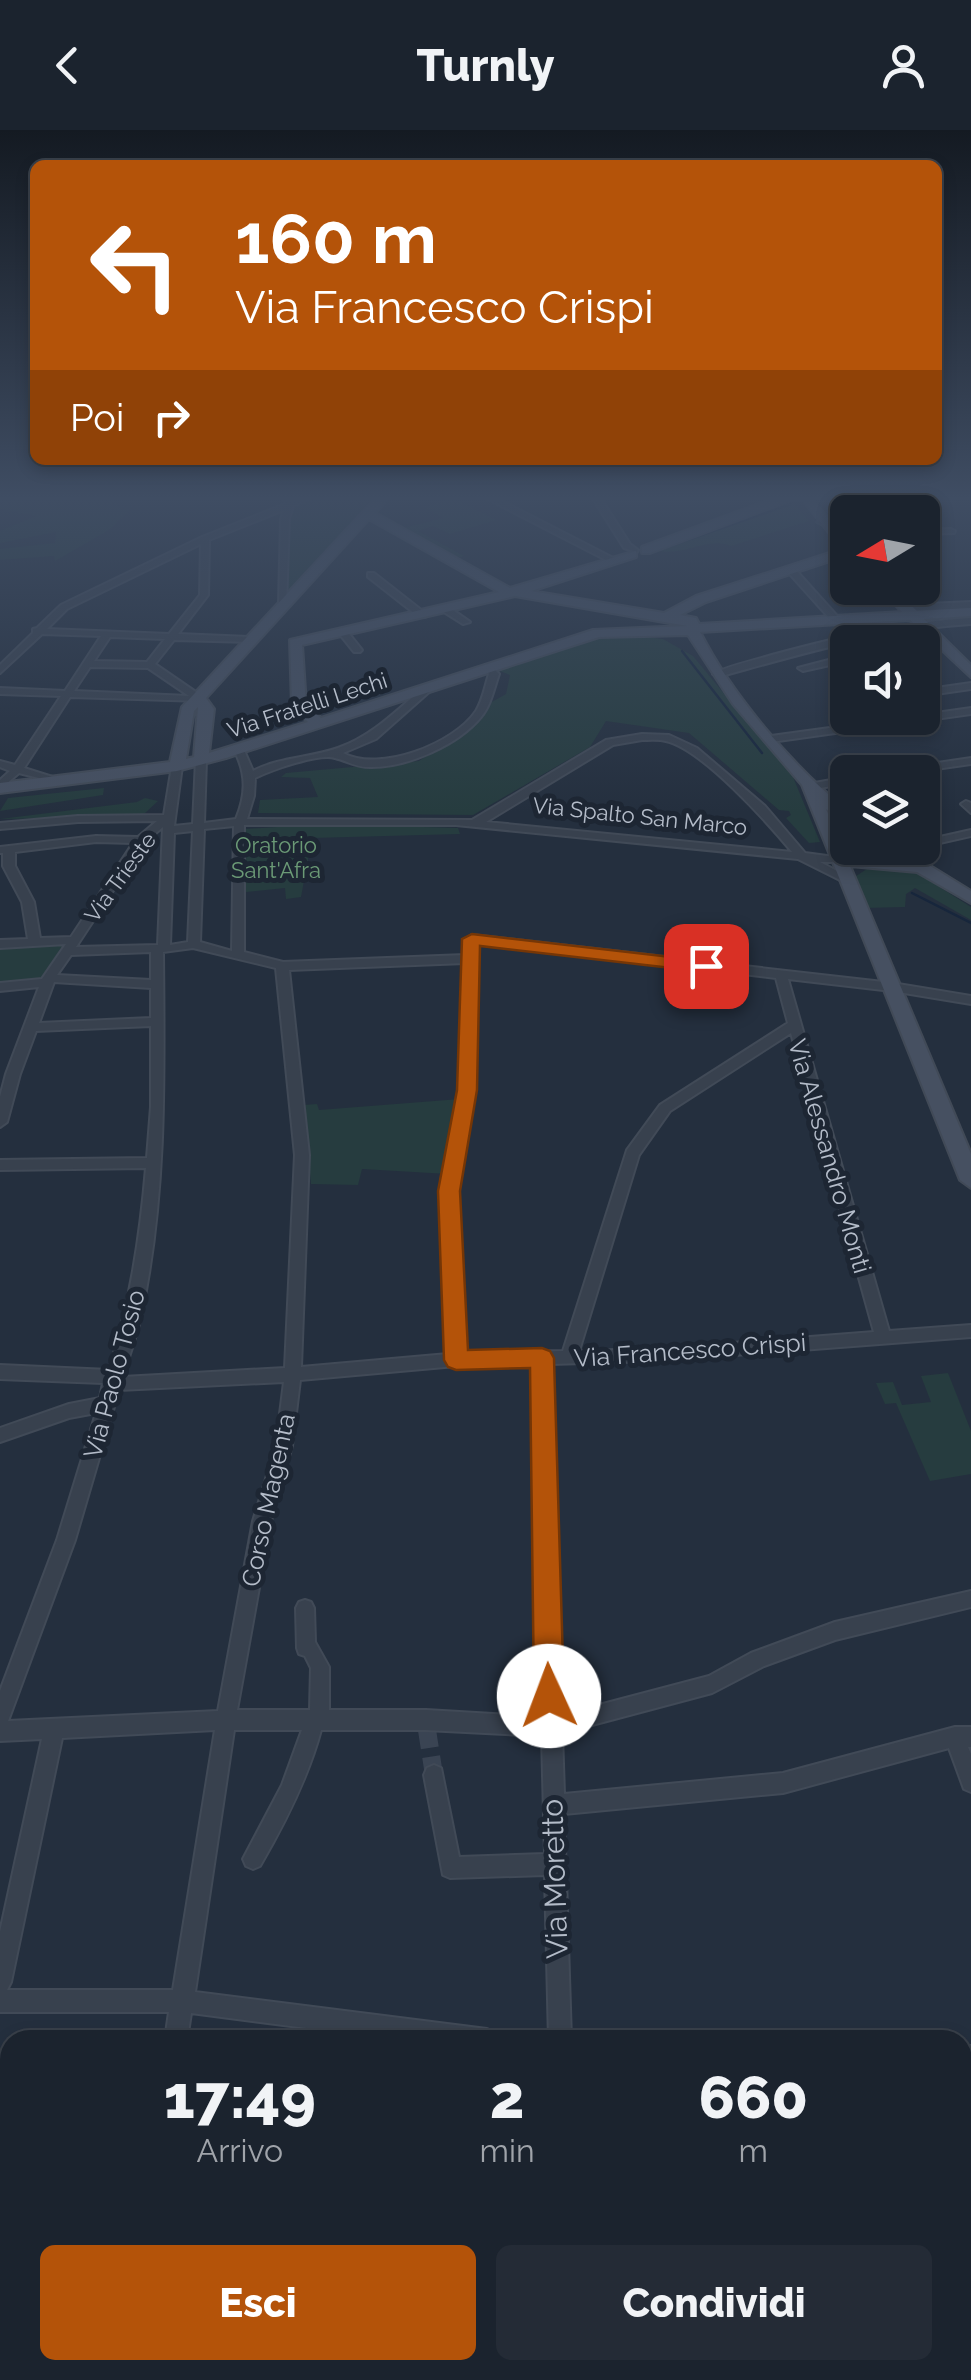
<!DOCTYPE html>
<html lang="it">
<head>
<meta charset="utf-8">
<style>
  :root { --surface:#1b232e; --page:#242b36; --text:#f1f3f6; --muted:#a0a4aa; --line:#39404a; --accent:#b45309 }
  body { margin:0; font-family:Raleway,sans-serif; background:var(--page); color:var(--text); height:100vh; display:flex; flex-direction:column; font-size:38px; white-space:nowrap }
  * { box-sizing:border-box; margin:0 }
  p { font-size:32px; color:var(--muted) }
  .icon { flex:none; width:55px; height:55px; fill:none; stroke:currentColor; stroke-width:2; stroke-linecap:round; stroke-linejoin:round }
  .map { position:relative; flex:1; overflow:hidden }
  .panel { position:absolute; left:0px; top:1900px; width:972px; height:350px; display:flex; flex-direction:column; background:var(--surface); border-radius:30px 30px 0 0; box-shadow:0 5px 15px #0003,0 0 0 2px var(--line) }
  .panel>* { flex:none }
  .top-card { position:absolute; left:30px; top:30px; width:912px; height:305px; border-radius:15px; box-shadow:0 5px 15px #0003,0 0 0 2px var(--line); background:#b45309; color:#fff; overflow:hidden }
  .needle { width:65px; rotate:260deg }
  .buttons { position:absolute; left:830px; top:365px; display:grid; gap:20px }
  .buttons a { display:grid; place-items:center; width:110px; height:110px; border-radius:15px; background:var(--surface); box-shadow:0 5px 15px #0003,0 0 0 2px var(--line); font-size:50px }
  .pin { position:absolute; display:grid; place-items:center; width:85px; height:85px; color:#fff; margin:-42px; border-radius:20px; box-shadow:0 5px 15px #0006 }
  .me { position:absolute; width:110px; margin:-55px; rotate:358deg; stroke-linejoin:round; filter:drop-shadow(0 0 8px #0008) }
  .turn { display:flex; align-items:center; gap:35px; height:210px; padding:0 40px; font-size:45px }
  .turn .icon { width:130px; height:130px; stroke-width:2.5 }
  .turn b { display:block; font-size:70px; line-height:85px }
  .then { display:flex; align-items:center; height:95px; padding:0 40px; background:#0003; gap:20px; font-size:38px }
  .eta { display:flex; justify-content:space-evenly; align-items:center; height:170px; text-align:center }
  .eta b { font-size:60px; font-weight:800; line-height:70px }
  .primary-button { display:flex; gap:20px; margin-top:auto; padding:20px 40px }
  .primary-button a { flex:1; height:115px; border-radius:15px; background:var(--accent); color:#fff; font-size:40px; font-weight:800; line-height:115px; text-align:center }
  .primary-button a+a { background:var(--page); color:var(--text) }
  header { display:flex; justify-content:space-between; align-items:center; height:130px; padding:0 40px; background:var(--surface); font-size:45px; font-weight:800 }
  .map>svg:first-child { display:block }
</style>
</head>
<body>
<header><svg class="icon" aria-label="back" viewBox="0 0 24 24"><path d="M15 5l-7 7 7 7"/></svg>Turnly<svg class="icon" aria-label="person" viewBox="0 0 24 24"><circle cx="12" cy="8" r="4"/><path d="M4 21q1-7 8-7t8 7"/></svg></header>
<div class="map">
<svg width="971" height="2250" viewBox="0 0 971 2250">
  <rect width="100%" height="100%" fill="#242f3e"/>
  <g fill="#263c3f">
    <path d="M 0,367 L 116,367 L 113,370 L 121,379 L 130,380 L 109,400 L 55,431 L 54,426 L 0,430 L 0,419 L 55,413 L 56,402 L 0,413 L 0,401 L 36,386 L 0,379 Z"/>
    <path d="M 312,367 L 375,367 L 286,462 L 287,391 L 292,376 Z"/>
    <path d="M 453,368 L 496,390 L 450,404 L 433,396 L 418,401 L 464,426 L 454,429 L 400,399 L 443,388 L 425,377 Z"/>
    <path d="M 794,374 L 809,391 L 731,416 C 707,405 679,430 654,419 Z"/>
    <path d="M 620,504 L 663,509 L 693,526 L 793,647 L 820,712 L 809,713 L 786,688 L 791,685 L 789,681 L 779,680 L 689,603 L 606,591 L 590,617 L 473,685 L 258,683 L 260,670 L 318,667 L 310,648 L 281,647 L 286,643 L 419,631 L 483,587 L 490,573 L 506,564 L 510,545 L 495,539 L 585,509 Z"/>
    <path d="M 104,658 L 103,665 L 0,681 L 8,668 Z"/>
    <path d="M 145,668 L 158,671 L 145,683 L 134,687 L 0,689 L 137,672 Z"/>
    <path d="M 323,694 L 458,698 L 460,704 L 312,708 L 301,767 L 286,769 L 285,758 L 246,762 L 245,699 Z"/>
    <path d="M 870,737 L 919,744 L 971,777 L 971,790 L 915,758 L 906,764 L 905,777 L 865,778 L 853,748 Z"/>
    <path d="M 64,813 L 40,852 L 0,855 L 0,817 Z"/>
    <path d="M 460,969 L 448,1044 L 362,1039 L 358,1055 L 311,1054 L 304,975 L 317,974 L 319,980 Z"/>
    <path d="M 948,1243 L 971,1301 L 971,1344 L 930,1351 L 896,1273 L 885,1274 L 876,1253 L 893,1252 L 902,1275 L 931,1272 L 921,1246 Z"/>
    <path d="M 971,2236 L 971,2250 L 832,2250 L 830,2240 L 962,2240 L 963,2237 Z"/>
  </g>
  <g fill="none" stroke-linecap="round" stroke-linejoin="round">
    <g stroke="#17263c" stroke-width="2.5">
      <path d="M 667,417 L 791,374"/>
      <path d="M 682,521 L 762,623"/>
      <path d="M 912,763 L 971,793"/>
    </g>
    <path stroke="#3a4453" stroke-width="18" stroke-dasharray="18 9" stroke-linecap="butt" d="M 427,1600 L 434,1645"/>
    <defs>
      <g id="street">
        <path d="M 283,367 L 291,367 L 292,371 L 303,367 L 313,367 L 293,376 L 289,389 L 286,476 L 279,474 L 281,389 L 284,380 L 209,410 L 208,465 L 178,504 L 249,507 L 254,510 L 252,512 L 174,510 L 155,534 L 203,567 L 203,571 L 70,567 L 24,638 L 59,649 L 59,653 L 19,643 L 0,659 L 0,650 L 10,641 L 0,637 L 0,631 L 15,635 L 61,566 L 0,564 L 0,558 L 65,561 L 101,506 L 42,504 L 0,543 L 0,535 L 33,503 L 33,499 L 37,498 L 61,475 L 202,407 L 285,374 ZM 201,414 L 200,465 L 169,504 L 47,499 L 67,479 ZM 110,507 L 165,509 L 147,532 L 94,531 ZM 90,537 L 148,538 L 189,566 L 74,561 Z"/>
        <path d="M 484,367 L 494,367 L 619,431 L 612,433 Z"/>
        <path d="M 592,367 L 600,367 L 630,414 L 638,420 L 637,422 L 624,418 Z"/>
        <path d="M 917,367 L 925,367 L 930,371 L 912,382 L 903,382 L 921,371 Z"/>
        <path d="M 848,388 L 848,392 L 821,394 L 817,392 Z"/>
        <path d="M 951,399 L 955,401 L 954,403 L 922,404 L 922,400 Z"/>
        <path d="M 788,438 L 794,438 L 838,487 L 838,491 L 832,491 L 788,442 Z"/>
        <path d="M 368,443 L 374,443 L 425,483 L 425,487 L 419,487 L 368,447 Z"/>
        <path d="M 971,472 L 971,478 L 906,481 L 902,478 L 906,475 Z"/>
        <path d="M 447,477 L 450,478 L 470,492 L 463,494 L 444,482 L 443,480 Z"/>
        <path d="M 971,488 L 971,494 C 883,499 802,524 718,547 L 713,544 C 730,535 753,531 772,525 C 838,507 903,492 971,488 Z"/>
        <path d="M 340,500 L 346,500 L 362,520 L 360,522 L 354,522 L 338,502 Z"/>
        <path d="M 944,514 L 949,517 L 947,519 L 922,522 L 922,516 Z"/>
        <path d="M 848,525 L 848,531 L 803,541 L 798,538 Z"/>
        <path d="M 491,536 L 499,544 C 494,558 491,575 481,587 C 458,615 408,637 372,637 C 357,638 348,631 335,628 C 319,623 271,640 255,648 L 254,666 L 247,689 L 472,690 L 606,610 L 642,604 L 669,605 L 697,618 L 765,676 L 805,723 L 842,728 L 842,732 L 820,732 L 852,749 L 846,752 L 842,751 L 798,729 L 456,695 L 244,695 L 244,822 L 283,832 L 465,825 L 466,809 L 472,805 L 892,853 L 971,866 L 971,874 L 892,861 L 788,849 L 889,1201 L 971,1195 L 971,1207 L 656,1231 L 550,1234 L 561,1585 L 709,1546 L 751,1523 L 835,1492 L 971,1461 L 971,1477 L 835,1510 L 764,1536 L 712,1563 L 562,1603 L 564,1664 L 783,1643 L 955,1597 L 971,1597 L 971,1617 L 968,1617 L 971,1624 L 971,1662 L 964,1659 L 949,1618 L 783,1663 L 564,1684 L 571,1910 L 549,1910 L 545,1745 L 450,1748 L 443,1745 L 424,1645 L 427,1638 L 434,1635 L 441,1638 L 459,1727 L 545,1724 L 542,1606 L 426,1600 L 321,1600 C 308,1648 285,1693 260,1736 L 253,1739 L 246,1736 L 243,1729 L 282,1655 L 302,1600 L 234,1600 L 195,1862 L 487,1899 L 495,1902 L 498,1910 L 399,1910 L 191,1883 L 187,1910 L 165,1910 L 169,1882 L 0,1882 L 0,1802 L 42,1609 L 0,1611 L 0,1561 L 57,1410 L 96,1283 L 69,1288 L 0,1312 L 0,1298 L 69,1274 L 100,1268 L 103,1253 L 0,1249 L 0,1235 L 109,1240 C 130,1172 140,1109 146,1038 L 0,1040 L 0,1030 L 147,1028 L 151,977 L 151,896 L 36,901 L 20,944 L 7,992 L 0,997 L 0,967 L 6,944 L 39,857 L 0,861 L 0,853 L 42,849 L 66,814 L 0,818 L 0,810 L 28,809 L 22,772 L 3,736 L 3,723 L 0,723 L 0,717 L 96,706 L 138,707 L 157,691 L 78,692 L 0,699 L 0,693 L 78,686 L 164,685 L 172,636 L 177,633 L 182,636 L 174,696 L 193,694 L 196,630 L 201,627 L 206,630 L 204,693 L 236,689 C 246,665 247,644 234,620 L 235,618 L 243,618 L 253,641 C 280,627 310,628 338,618 C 372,606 396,581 423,558 L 429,558 L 429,562 L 376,609 L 343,623 C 379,643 454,614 476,581 C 483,570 485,556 489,544 L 486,539 ZM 642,610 C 649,610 659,609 666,611 C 702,619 768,693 792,722 L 486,692 L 613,615 ZM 234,696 L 232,821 L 200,812 L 204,699 ZM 163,697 L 158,815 L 76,817 L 145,712 ZM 193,701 L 188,812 L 170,815 L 174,703 ZM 96,712 L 133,713 L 71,807 L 40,808 L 34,772 L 15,736 L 15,722 ZM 478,813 L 776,848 L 788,893 L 660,975 L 627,1020 L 563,1221 L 464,1223 L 456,1061 L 474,960 ZM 193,818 L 276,838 L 295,1025 L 285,1238 L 123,1247 C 129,1225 138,1203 142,1181 C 167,1062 164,942 163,822 ZM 151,822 L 151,850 L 57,845 L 71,825 ZM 465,833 L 460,960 L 442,1061 L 448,1224 L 301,1237 L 309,1025 L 289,840 ZM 54,852 L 151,858 L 151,888 L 39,893 ZM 791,903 L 874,1202 L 656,1219 L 579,1221 L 639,1025 L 670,981 ZM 534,1234 L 542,1587 L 426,1580 L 329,1580 L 329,1537 L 315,1512 L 314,1478 L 311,1472 L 305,1470 L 299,1472 L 296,1478 L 297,1518 L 299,1524 L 305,1526 L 311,1538 L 310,1580 L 237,1580 L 271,1391 L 292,1316 L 300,1250 L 456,1236 ZM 284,1252 L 276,1316 L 253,1391 L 218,1581 L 8,1591 L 75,1410 L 119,1260 ZM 215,1600 L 173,1860 L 7,1860 L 11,1852 L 62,1608 Z"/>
        <path d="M 971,553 L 971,559 L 922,566 L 922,560 Z"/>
        <path d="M 971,578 L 971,584 L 771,612 L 766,609 L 771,606 L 903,588 L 922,588 L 922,585 Z"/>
        <path d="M 971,628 L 971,634 L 915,642 L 892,642 L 897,639 Z"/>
        <path d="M 848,647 L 848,653 L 809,660 L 804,657 L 809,654 Z"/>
        <path d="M 966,671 L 971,673 L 971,683 L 961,674 Z"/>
        <path d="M 971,700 L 971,706 L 922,717 L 922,711 Z"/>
        <rect x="962" y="1916" width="9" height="22"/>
        <path d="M 971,2137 L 971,2161 L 962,2162 L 962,2138 Z"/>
        <path d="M 109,2240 L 135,2240 L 132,2250 L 106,2250 Z"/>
        <path d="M 294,2240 L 351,2240 L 357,2250 L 300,2250 Z"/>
        <path d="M 570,2240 L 596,2240 L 597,2250 L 571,2250 Z"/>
        <path d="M 889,2240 L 915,2240 L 917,2250 L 891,2250 Z"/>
      </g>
      <path id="secondary" d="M 377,367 L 389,367 L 375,383 L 510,458 L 636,421 L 636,427 L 531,461 L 664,483 L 696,466 L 842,419 L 803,370 L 791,370 L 650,423 L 642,423 L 642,417 L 778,367 L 815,367 L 814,373 L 848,410 L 848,425 L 706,472 L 680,485 L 696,488 L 699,494 L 902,482 L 880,458 L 893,458 L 917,481 L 971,478 L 971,486 L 924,489 L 971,535 L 971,547 L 910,490 L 700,502 C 731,564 793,637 848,681 L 848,694 L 826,679 L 846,726 L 900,731 L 882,718 L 901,718 L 971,761 L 971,773 L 917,742 L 850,736 L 971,1024 L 971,1058 L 960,1050 L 802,655 L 733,574 L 688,505 L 599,507 L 226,628 L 177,641 L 0,663 L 0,653 L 170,632 L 182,577 ZM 369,389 L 499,462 L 290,510 L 292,576 L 308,592 L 209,623 L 214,579 L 206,568 ZM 515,466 L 687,496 L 593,500 L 321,588 L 306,575 L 302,515 ZM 198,577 L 194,627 L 186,629 L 194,581 Z"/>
    </defs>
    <use href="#street" stroke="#414a57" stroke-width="4"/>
    <use href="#secondary" stroke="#414a57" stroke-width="4"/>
    <use href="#street" fill="#38414e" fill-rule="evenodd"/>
    <use href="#secondary" fill="#465061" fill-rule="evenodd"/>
  </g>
  <linearGradient id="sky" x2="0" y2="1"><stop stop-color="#141a22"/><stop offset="0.54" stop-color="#3f4d63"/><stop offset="1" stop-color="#3f4d63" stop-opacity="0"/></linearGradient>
  <rect width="971" height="682" fill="url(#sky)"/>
  <path fill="#b45309" stroke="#753606" stroke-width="2.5" d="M 472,804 L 706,831 L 715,836 L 706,842 L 480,816 L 477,960 L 460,1061 L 468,1220 L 542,1218 L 550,1221 L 554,1228 L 564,1566 L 559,1576 L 549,1580 L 539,1576 L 534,1566 L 530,1238 L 456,1240 L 448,1237 L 444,1230 L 438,1061 L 457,960 L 462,809 Z"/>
  <g text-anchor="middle" stroke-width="10" stroke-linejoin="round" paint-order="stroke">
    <g font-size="22" fill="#b4bcc9" stroke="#1d2633">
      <text transform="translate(307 575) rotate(-18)" y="8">Via Fratelli Lechi</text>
      <text transform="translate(640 686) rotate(6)" y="8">Via Spalto San Marco</text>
      <text transform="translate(120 747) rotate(-54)" y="8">Via Trieste</text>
    </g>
    <g font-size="22" fill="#6b9a76" stroke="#1d2633">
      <text x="276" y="723">Oratorio<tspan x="276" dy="25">Sant'Afra</tspan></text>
    </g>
    <g font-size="25" fill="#b4bcc9" stroke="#1d2633">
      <text transform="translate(830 1026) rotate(74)" y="9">Via Alessandro Monti</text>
      <text transform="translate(690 1220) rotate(-4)" y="9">Via Francesco Crispi</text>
      <text transform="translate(114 1244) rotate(-75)" y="9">Via Paolo Tosio</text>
      <text transform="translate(268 1370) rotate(-78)" y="9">Corso Magenta</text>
    </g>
    <g font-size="30" fill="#b4bcc9" stroke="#1d2633">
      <text transform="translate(555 1749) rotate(-92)" y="10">Via Moretto</text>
    </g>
  </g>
</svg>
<div class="buttons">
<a><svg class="needle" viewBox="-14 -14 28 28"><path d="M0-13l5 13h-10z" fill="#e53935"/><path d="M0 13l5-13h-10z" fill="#a0a4aa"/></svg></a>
<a><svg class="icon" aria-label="sound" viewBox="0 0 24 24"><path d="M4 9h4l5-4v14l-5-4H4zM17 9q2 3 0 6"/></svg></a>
<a><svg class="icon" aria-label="layers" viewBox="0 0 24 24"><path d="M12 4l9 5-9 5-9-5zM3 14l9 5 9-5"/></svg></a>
</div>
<div class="pin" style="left:706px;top:836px;background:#d93025"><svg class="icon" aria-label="arrive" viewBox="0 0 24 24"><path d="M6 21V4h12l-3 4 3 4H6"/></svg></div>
<svg class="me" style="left:549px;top:1566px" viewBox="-20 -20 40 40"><circle r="19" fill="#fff"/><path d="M0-13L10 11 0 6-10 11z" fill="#b45309"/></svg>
<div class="top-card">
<div class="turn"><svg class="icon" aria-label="left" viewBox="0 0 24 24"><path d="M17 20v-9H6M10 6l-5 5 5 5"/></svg><div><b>160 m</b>Via Francesco Crispi</div></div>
<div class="then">Poi<svg class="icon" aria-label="right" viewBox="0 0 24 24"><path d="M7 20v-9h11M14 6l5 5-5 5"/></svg></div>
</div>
<section class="panel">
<div class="eta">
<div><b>17:49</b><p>Arrivo</p></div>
<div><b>2</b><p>min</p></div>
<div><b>660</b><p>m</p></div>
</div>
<div class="primary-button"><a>Esci</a><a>Condividi</a></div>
</section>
</div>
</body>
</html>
